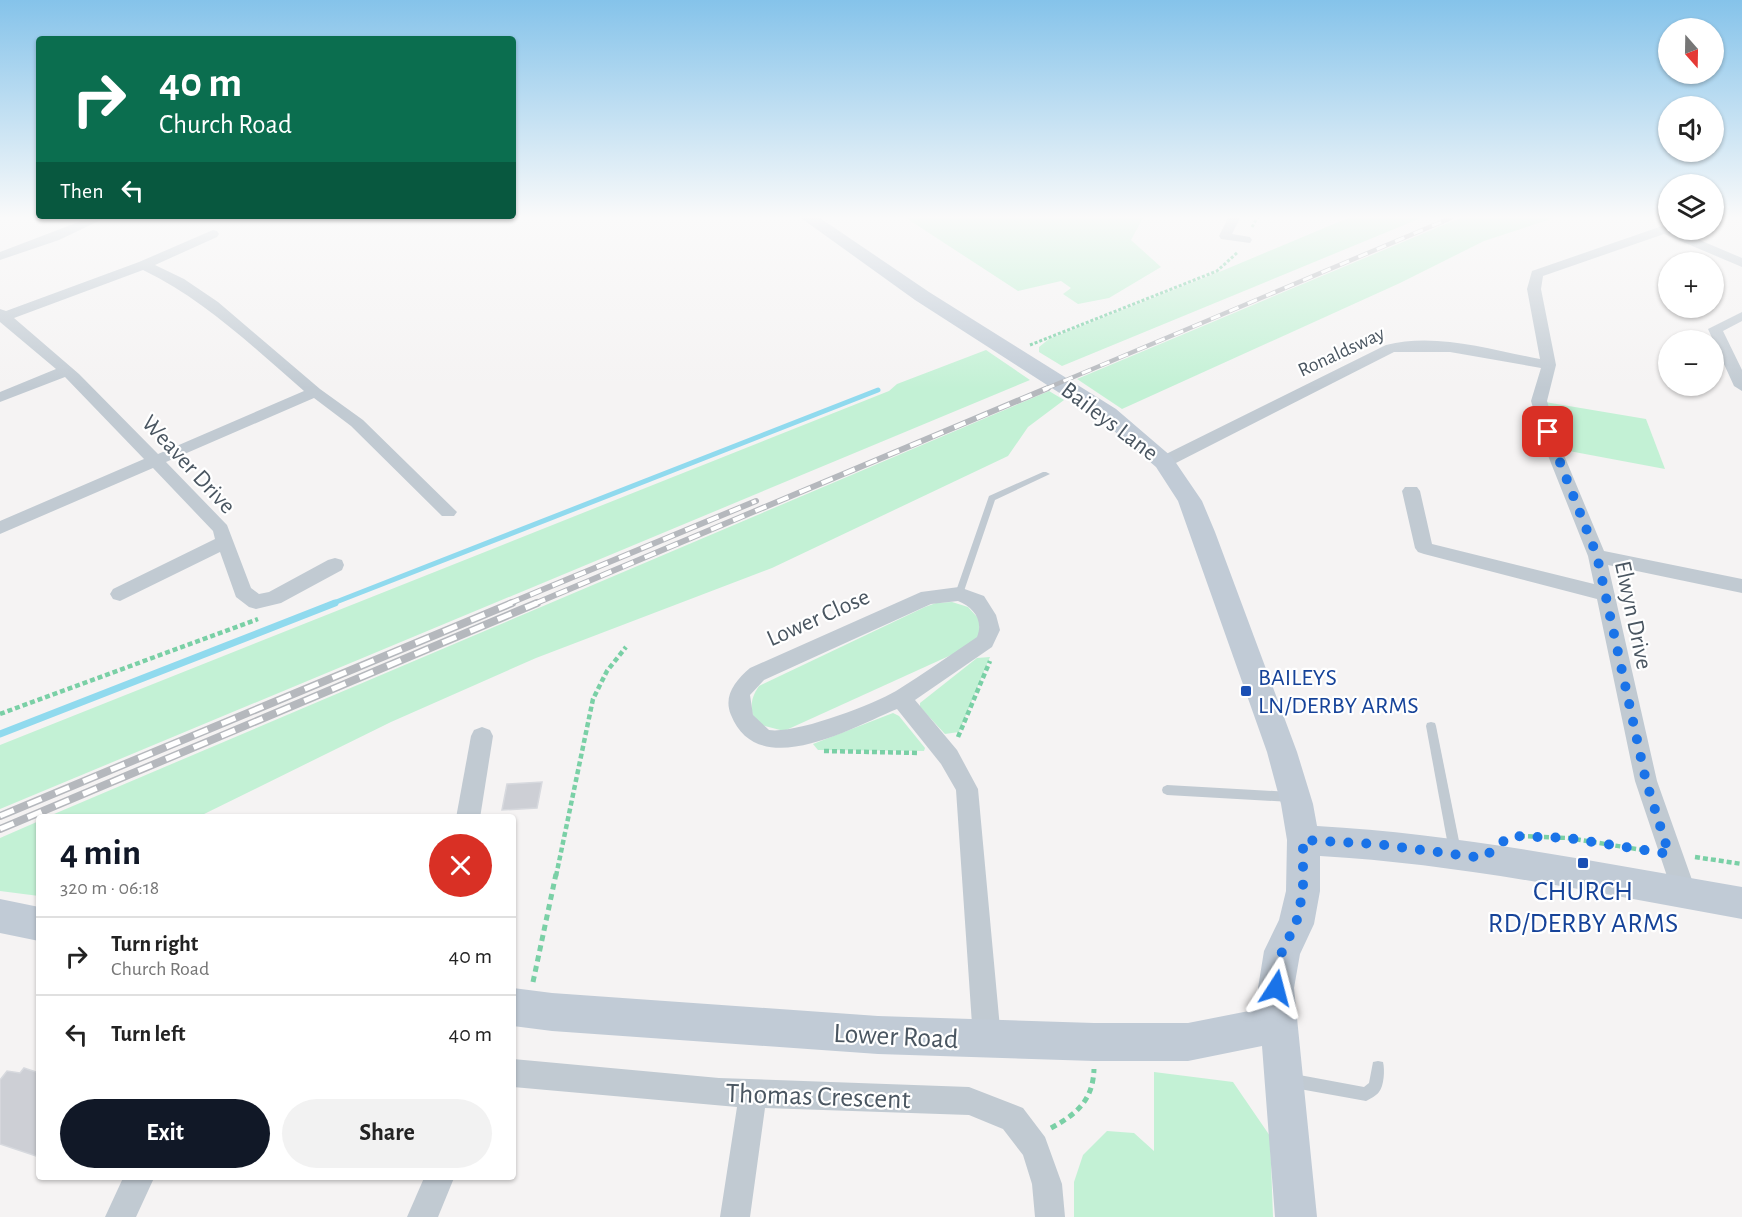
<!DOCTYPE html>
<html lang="en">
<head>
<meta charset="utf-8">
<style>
  :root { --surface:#fff; --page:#f2f2f2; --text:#222; --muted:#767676; --line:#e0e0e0; --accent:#111827 }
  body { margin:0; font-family:"Alegreya Sans",sans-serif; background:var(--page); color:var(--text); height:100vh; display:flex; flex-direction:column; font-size:22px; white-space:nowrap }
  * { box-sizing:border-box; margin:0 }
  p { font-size:20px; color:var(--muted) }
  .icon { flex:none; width:33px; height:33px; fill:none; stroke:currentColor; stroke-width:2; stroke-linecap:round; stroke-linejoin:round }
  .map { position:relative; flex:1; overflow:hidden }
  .sheet { position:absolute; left:36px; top:814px; width:480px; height:366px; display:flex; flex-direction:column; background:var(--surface); border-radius:6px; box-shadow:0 2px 4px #0004 }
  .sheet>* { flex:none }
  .hud { position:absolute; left:36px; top:36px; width:480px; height:183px; border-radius:6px; box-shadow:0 2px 4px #0004; background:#0b6e4f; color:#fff; overflow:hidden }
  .needle { width:39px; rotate:160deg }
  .buttons { position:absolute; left:1658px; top:18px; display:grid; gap:12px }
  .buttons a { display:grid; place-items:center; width:66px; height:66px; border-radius:50%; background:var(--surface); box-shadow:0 2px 4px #0004; font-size:30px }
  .pin { position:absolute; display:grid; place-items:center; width:51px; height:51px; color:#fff; margin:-26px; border-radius:12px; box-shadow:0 3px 9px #0006 }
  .me { position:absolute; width:66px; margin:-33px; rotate:9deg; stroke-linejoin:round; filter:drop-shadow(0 0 4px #0008) }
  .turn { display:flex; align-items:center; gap:21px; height:126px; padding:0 24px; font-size:27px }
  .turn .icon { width:78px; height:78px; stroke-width:2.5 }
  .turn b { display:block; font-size:42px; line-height:51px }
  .then { display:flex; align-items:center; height:57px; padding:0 24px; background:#0003; gap:12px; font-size:22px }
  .round { display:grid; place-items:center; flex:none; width:63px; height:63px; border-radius:32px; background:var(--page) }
  .head { display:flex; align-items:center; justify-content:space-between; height:102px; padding:0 24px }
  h1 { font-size:36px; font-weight:600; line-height:45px; color:var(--accent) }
  .cta { display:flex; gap:12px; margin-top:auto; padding:12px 24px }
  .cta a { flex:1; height:69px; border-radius:36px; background:var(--accent); color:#fff; font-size:24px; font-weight:600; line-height:69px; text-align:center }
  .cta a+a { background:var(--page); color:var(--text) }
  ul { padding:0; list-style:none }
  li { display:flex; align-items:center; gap:18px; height:78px; padding:0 24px; border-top:2px solid var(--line) }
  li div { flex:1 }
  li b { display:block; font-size:22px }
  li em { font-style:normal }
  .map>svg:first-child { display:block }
</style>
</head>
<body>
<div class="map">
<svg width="1742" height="1217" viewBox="0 0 1742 1217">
  <rect width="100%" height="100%" fill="#f5f3f3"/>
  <g fill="#c3f1d5">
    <path d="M 906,218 L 1143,218 L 1131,240 L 1161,267 L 1109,298 L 1078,304 L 1063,294 L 1071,288 L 1061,281 L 1018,291 Z"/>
    <path d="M 1348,218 L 1421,218 L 1062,366 L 1039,352 L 1039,347 L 1049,339 L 1224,270 Z"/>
    <path d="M 1460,218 L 1554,218 L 1484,241 L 1400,283 L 1122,409 L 1077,379 Z"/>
    <path d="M 986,350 L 1030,380 L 0,809 L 0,745 L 889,391 L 897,384 Z"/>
    <path d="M 1049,391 L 1064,400 L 1028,427 L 1008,456 L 772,568 L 536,658 L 391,722 L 198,817 L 47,817 Z"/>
    <path d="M 1539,401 L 1646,419 L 1665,469 L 1553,448 Z"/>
    <path d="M 952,602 L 968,607 L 979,619 L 980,636 L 971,646 L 784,731 L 761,725 L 754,720 C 750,705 751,698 759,686 L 925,607 L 936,603 Z"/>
    <path d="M 990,657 L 959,732 L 945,734 L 920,707 L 920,703 L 977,658 Z"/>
    <path d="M 893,713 L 899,716 L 925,748 L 924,751 L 818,750 L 813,744 Z"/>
    <path d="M 39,821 L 39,896 L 0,891 L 0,838 Z"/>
    <path d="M 1154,1072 L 1233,1082 L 1270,1136 L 1273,1217 L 1074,1217 L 1074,1182 L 1083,1155 L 1107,1131 L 1134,1133 L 1154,1151 Z"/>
  </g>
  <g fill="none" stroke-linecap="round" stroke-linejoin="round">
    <path stroke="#90daee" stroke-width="5" d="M 331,604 L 878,390"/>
    <path stroke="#90daee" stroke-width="7" d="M 0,734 L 335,603"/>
  </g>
  <g fill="#cdcfd5" stroke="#d7d9de" stroke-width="1.5">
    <path d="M 542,782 L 537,808 L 502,810 L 507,784 Z"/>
    <path d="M 24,1068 L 36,1072 L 39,1069 L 39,1157 L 0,1144 L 0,1080 L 7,1071 L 20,1073 Z"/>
  </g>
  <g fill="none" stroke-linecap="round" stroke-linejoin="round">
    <g stroke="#7ad0a6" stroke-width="3" stroke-dasharray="3 2" stroke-linecap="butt">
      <path d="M 1252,227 L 1257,218"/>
      <path d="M 1030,345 L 1217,271 L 1238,252"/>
    </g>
    <g stroke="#7ad0a6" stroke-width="4.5" stroke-dasharray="5 3" stroke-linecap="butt">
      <path d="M 0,714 L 258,619"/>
      <path d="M 958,737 L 990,661"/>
      <path d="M 824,751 L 919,753"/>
      <path d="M 1520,836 L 1568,838 L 1649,851"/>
      <path d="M 1695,857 L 1742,864"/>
      <path d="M 556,876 L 593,699 L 607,671 L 626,647"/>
    </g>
    <g stroke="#7ad0a6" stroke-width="5" stroke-dasharray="6 4.5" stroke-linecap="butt">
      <path d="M 533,982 L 556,874"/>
      <path d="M 1051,1128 C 1077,1114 1093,1100 1094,1069"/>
    </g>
    <g fill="#c1cad2" fill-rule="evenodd">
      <path d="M 1043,472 L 1046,472 L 1050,474 L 995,500 L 963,594 L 959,597 L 956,596 L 955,594 L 989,496 Z"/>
      <path d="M 1431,722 L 1435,723 L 1436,726 L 1461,851 L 1459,855 L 1455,856 L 1451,855 L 1449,851 L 1426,726 L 1427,723 Z"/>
      <path d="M 1167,785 L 1290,792 L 1294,794 L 1295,797 L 1294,800 L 1290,802 L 1167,795 L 1163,793 L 1162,790 L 1163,787 Z"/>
      <path d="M 1378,1061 L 1383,1062 C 1385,1070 1384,1086 1379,1092 C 1376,1096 1370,1099 1366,1101 L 1294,1088 L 1289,1086 L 1287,1081 L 1289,1076 L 1294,1074 L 1364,1087 L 1369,1083 L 1373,1062 Z"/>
    </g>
    <g fill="#c1cad2" fill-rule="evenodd">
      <path d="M 89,218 L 105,218 L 59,240 L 0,260 L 0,252 Z"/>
      <path d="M 1228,218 L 1240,218 L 1232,234 L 1250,237 L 1252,240 L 1250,243 L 1221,239 L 1219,236 Z"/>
      <path d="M 1668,224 L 1668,230 L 1676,230 L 1742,258 L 1742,267 L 1664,234 L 1543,276 L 1541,289 L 1556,365 L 1547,401 L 1561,448 L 1604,551 L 1742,579 L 1742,593 L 1608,565 L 1657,781 L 1697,894 L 1694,902 L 1685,906 L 1676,902 L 1673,894 L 1635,781 L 1597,599 L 1424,554 L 1418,552 L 1415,548 L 1402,491 L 1405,487 L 1417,487 L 1420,491 L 1432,544 L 1594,584 L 1588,556 L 1545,448 L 1531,401 L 1541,368 L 1450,352 L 1394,352 L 1170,466 L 1158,466 L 1156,462 L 1158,458 L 1386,345 C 1436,332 1491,350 1540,359 L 1527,289 L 1532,271 Z"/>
      <path d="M 213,230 L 217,231 L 219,234 L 217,237 L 155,265 L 184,279 L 218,302 L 320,389 L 363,420 L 457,512 L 454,516 L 442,516 L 351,426 L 314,398 L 166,462 L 227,525 L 251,588 L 259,594 L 269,592 L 328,560 L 335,558 L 342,560 L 344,565 L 342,570 L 281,603 L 256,609 L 249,607 L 236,597 L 220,552 L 120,601 L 113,599 L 110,594 L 113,589 L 215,539 L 213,531 L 153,468 L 0,534 L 0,521 L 144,459 L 65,377 L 0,402 L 0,392 L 56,369 L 0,322 L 0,309 L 6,311 L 139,262 ZM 143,270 C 205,300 253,347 304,391 L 158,454 L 79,374 L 14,318 Z"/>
      <path d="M 1742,312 L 1742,321 L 1723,331 L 1742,370 L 1742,391 L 1734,386 L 1708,329 Z"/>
      <path d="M 959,587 L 984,596 L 996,615 L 1000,630 L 992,647 L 915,700 L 957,750 L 978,789 L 1001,1039 L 997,1049 L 987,1053 L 977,1049 L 973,1039 L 956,790 L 941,764 L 897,709 C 853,727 758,783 731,715 C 723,696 735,681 750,668 L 921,592 ZM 958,601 C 973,607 984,620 977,637 C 950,655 923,674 896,691 C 872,705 796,734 769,730 L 753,715 L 750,695 L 764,680 L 931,604 Z"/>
      <path d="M 482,727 L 490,730 L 493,736 L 480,818 L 456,818 L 471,736 L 474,730 Z"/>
      <path d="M 513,1059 L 719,1078 L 969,1087 L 1023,1108 L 1045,1137 L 1062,1184 L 1065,1217 L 1035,1217 L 1032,1184 L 1023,1155 L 1003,1129 L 969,1115 L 765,1108 L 750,1217 L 720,1217 L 737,1107 L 513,1087 Z"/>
      <path d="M 123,1178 L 154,1178 L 136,1217 L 105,1217 Z"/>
      <path d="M 424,1178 L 454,1178 L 438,1217 L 407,1217 Z"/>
    </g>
    <g fill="#c1cbd6" fill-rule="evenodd">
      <path d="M 801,218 L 820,218 L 929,292 L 1116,409 L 1172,457 L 1202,501 L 1215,532 L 1297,752 L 1313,804 L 1317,826 C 1460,834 1601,863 1742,887 L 1742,919 C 1602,894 1462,864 1320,856 L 1320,891 L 1314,924 L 1300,954 L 1294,988 L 1317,1217 L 1275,1217 L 1262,1046 L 1188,1061 L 1094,1061 L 878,1054 L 552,1031 L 513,1026 L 513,988 L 552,993 L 878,1016 L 1094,1023 L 1188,1023 L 1259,1009 L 1258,988 L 1264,951 L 1279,920 L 1286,891 L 1287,840 L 1281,804 L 1267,752 L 1178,501 L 1156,467 L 1100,419 L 915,300 Z"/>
      <path d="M 0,899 L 39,907 L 39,941 L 0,933 Z"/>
    </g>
    <defs>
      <path id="rail-far2" d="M 1045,389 L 1451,218"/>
      <g id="rail-far1">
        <path d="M 508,604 L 756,501"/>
        <path d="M 534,604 L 1048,388"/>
      </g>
      <g id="rail">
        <path d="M 0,816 L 512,603"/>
        <path d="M 0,829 L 537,603"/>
      </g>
    </defs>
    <use href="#rail-far2" stroke="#b5b8bd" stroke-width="4.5"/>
    <use href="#rail-far1" stroke="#b5b8bd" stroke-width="6"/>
    <use href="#rail" stroke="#b5b8bd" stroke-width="8"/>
    <use href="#rail-far2" stroke="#fff" stroke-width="3" stroke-dasharray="10" stroke-linecap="butt"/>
    <use href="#rail-far1" stroke="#fff" stroke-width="4" stroke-dasharray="12" stroke-linecap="butt"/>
    <use href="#rail" stroke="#fff" stroke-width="5" stroke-dasharray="15" stroke-linecap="butt"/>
  </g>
  <linearGradient id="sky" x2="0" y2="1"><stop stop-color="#85c3ea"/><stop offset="0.56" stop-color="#fafafa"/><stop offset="1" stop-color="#fafafa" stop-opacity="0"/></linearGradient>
  <rect width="1742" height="388" fill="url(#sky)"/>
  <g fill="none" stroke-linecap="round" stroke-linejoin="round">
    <path stroke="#1a73e8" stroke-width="10" stroke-dasharray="0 18" d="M 1276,988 L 1282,951 L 1296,924 L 1303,891 L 1303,840 L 1376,844 L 1483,858 L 1510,836 L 1568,838 L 1669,854 L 1646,781 L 1597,556 L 1548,432"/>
  </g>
  <g fill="#1a4fb4" stroke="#fff" stroke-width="2">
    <rect x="1240" y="685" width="12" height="12" rx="3"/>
    <rect x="1577" y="857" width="12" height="12" rx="3"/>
  </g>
  <g text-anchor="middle" stroke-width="4.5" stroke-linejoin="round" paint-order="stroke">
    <g font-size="20" fill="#4a5661" stroke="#fff">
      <text transform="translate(1341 351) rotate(-25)" y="7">Ronaldsway</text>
    </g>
    <g font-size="24" fill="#4a5661" stroke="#fff">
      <text transform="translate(1110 421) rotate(37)" y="8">Baileys Lane</text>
      <text transform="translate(189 464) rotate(47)" y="8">Weaver Drive</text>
      <text transform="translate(1634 615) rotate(78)" y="8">Elwyn Drive</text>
      <text transform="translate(818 617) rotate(-24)" y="8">Lower Close</text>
    </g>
    <g font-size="24" fill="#164399" stroke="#fff" text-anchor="start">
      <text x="1258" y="685">BAILEYS<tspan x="1258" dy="28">LN/DERBY ARMS</tspan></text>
    </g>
    <g font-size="28" fill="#164399" stroke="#fff">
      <text x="1583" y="900">CHURCH<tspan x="1583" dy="32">RD/DERBY ARMS</tspan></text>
    </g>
    <g font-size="28" fill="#4a5661" stroke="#fff">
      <text transform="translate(896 1035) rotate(3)" y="10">Lower Road</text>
      <text transform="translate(818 1095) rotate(2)" y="10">Thomas Crescent</text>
    </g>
  </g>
</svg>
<div class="buttons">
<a><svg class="needle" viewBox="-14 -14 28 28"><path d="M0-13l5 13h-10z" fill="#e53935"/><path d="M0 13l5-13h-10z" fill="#767676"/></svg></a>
<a><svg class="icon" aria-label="sound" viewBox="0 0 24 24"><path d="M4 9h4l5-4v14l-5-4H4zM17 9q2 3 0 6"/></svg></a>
<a><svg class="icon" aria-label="layers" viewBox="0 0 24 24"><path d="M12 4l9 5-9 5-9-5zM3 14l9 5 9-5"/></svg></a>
<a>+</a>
<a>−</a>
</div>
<div class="pin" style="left:1548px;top:432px;background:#d93025"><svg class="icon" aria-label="arrive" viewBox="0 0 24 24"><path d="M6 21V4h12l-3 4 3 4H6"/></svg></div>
<svg class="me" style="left:1276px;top:988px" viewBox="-20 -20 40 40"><path d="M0-17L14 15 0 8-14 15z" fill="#1a73e8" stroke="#fff" stroke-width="4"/></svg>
<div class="hud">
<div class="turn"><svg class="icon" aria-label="right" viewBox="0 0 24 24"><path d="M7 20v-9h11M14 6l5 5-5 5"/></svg><div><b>40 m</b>Church Road</div></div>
<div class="then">Then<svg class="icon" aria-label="left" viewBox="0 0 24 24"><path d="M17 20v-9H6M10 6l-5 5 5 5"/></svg></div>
</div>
<section class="sheet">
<div class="head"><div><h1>4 min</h1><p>320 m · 06:18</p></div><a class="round" style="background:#d93025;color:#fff"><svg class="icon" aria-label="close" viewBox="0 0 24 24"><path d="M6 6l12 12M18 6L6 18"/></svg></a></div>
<ul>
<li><svg class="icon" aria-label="right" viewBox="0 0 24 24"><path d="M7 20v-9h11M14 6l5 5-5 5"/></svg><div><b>Turn right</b><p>Church Road</p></div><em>40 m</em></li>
<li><svg class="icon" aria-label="left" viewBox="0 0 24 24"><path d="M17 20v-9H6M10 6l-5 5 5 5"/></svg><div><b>Turn left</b></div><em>40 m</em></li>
</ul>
<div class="cta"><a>Exit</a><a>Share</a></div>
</section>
</div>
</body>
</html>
